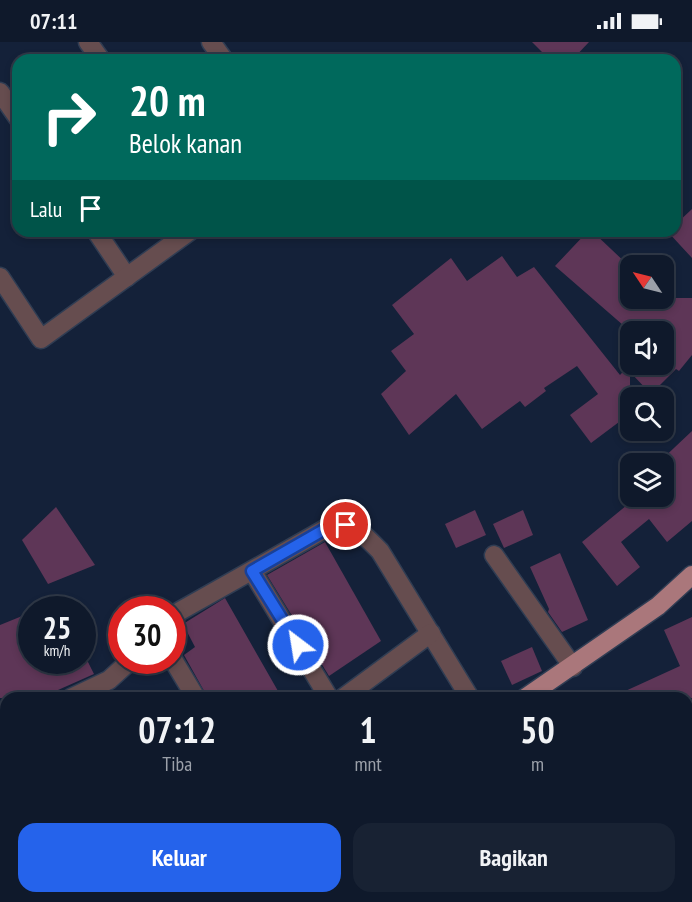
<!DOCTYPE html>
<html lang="id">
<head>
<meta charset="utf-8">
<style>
  :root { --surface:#0f192b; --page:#182233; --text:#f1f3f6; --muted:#9ba0a9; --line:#2f3847; --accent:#2563eb }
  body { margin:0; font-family:"PT Sans Narrow",sans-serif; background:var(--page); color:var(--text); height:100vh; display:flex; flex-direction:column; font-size:22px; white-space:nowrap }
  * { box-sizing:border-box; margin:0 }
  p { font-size:20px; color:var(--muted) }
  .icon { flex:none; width:33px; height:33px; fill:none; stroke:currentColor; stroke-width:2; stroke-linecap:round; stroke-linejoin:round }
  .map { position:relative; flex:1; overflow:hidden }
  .sheet { position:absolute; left:0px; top:650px; width:693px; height:212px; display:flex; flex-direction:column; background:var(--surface); border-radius:18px 18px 0 0; box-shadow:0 3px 9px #0003,0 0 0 2px var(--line) }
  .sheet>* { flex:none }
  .top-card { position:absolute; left:12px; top:12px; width:669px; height:183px; border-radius:18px; box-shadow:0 3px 9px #0003,0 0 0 2px var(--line); background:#00695c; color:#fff; overflow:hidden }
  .needle { width:39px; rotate:305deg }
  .buttons { position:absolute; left:620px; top:213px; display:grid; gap:12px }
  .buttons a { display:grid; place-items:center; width:54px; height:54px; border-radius:12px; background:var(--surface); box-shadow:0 3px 9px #0003,0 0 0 2px var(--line); font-size:30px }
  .speed { position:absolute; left:18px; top:554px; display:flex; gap:12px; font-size:30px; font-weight:700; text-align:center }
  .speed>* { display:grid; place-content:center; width:78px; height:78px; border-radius:50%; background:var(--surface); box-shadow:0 3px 9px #0003,0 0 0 2px var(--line); line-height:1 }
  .speed small { font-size:15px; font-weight:400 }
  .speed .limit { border:9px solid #d22; background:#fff; color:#111 }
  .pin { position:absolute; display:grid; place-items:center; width:51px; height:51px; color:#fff; margin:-26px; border:3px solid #fff; border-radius:50%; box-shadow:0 2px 6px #0007 }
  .me { position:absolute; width:66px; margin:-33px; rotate:329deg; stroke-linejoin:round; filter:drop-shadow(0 0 4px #0008) }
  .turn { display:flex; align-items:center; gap:21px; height:126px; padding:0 18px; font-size:27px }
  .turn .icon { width:78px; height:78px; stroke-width:2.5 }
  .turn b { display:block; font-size:42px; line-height:51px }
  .then { display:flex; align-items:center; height:57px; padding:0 18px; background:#0003; gap:12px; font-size:22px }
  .eta { display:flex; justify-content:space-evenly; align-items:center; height:102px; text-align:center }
  .eta b { font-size:36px; font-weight:700; line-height:42px }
  .cta { display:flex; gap:12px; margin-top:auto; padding:12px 18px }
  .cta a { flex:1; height:69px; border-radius:18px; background:var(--accent); color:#fff; font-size:24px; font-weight:700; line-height:69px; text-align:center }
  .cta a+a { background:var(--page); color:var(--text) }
  .status { display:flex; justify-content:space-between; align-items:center; height:42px; padding:0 30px; background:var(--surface); direction:ltr }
  .status svg { height:16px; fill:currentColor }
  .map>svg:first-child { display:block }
</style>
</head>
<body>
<div class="status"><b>07:11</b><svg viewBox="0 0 49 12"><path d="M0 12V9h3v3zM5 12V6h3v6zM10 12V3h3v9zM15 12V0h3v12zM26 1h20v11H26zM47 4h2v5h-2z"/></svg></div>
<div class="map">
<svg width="692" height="860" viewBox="0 0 692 860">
  <rect width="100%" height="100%" fill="#142139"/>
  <g fill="#5e3657">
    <path d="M 532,0 L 589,0 L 572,18 L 550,18 Z"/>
    <path d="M 692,167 L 692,216 L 668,190 L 675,189 L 675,183 Z"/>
    <path d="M 588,189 L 592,189 L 630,225 L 630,256 L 692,256 L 692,313 L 679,329 L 676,327 L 651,352 L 630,330 L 630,394 L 619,380 L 591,401 L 570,373 L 598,352 L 577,324 L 544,346 L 546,349 L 525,365 L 520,359 L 482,387 L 456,352 L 409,393 L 381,352 L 406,329 L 391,309 L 414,292 L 392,263 L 451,216 L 467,239 L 502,214 L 517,235 L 534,225 L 620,333 L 630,322 L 663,322 L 663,290 L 631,290 L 555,224 Z"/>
    <path d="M 692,389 L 692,479 L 667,500 L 649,477 L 621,500 L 640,525 L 617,544 L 582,500 L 638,454 L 663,454 L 663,422 L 657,422 Z"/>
    <path d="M 636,415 L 641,422 L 630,422 L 630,440 L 620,427 Z"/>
    <path d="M 56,465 L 95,523 L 48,542 L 22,498 Z"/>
    <path d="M 475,468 L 486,493 L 456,506 L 445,482 Z"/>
    <path d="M 523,468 L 533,493 L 504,506 L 493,482 Z"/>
    <path d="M 325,500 L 381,599 L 329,634 L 267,533 Z"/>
    <path d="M 560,511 L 588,578 L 562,590 L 548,570 L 549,567 L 530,525 Z"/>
    <path d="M 225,556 L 282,656 L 208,656 L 184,613 L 195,605 L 183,582 Z"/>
    <path d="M 32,570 L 32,618 L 87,618 L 94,632 L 40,656 L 0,656 L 0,583 Z"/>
    <path d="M 692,575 L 692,656 L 610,656 L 680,624 L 664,588 Z"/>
    <path d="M 532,605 L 542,629 L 512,643 L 501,619 Z"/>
  </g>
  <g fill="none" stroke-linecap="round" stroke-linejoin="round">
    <defs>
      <g id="street">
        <path d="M 88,0 L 101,18"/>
        <path d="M 211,0 L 224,18"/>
        <path d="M 0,50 L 18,76"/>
        <path d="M 96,189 L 127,235"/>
        <path d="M 0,235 L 41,297 L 190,189"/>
        <path d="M 494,513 L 573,625"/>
        <path d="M 252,529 L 329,656"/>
        <path d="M 172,577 L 180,569 L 327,486 C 356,482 361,490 380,509 L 470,656"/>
        <path d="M 172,616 L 196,656"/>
        <path d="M 71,656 L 109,638 L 131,618"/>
        <path d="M 343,656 L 431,591"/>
        <path d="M 0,735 L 6,745"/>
        <path d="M 687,784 L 692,781"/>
        <path d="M 76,855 L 80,860"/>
        <path d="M 442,855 L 445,860"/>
        <path d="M 578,860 L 585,855"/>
      </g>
      <g id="primary">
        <path d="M 525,656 L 658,564 L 692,533"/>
        <path d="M 189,860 L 198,855"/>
      </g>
    </defs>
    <use href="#street" stroke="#303d53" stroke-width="21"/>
    <use href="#primary" stroke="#303d53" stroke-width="21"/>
    <use href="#street" stroke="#664d4f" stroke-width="18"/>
    <use href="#primary" stroke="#aa777b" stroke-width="18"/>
  </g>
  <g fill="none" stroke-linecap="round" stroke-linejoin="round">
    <defs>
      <path id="route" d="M 298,603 L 252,529 L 327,486 L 346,483"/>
    </defs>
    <use href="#route" stroke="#184099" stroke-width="15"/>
    <use href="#route" stroke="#2563eb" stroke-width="10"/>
  </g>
</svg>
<div class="buttons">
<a><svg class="needle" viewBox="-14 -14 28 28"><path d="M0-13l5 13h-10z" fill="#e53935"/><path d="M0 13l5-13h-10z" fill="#9ba0a9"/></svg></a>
<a><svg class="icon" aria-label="sound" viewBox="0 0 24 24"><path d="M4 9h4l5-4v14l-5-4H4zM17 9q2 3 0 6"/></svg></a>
<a><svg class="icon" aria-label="search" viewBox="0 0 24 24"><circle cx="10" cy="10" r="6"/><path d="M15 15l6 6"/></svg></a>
<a><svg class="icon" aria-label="layers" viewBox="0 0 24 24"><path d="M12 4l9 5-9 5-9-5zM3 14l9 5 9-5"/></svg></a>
</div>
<div class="speed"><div>25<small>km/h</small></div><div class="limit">30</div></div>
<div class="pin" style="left:346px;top:483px;background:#d93025"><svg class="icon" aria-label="arrive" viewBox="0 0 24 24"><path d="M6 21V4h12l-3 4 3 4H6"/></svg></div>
<svg class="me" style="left:298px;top:603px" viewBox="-20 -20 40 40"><circle r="17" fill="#2563eb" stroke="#fff" stroke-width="3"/><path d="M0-11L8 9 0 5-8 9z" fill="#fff"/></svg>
<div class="top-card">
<div class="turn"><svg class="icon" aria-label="right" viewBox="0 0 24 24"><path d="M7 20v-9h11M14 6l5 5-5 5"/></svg><div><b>20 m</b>Belok kanan</div></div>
<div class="then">Lalu<svg class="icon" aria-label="arrive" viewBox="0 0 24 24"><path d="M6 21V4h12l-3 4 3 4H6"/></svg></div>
</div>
<section class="sheet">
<div class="eta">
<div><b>07:12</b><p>Tiba</p></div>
<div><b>1</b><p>mnt</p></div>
<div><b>50</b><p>m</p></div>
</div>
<div class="cta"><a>Keluar</a><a>Bagikan</a></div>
</section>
</div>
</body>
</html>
